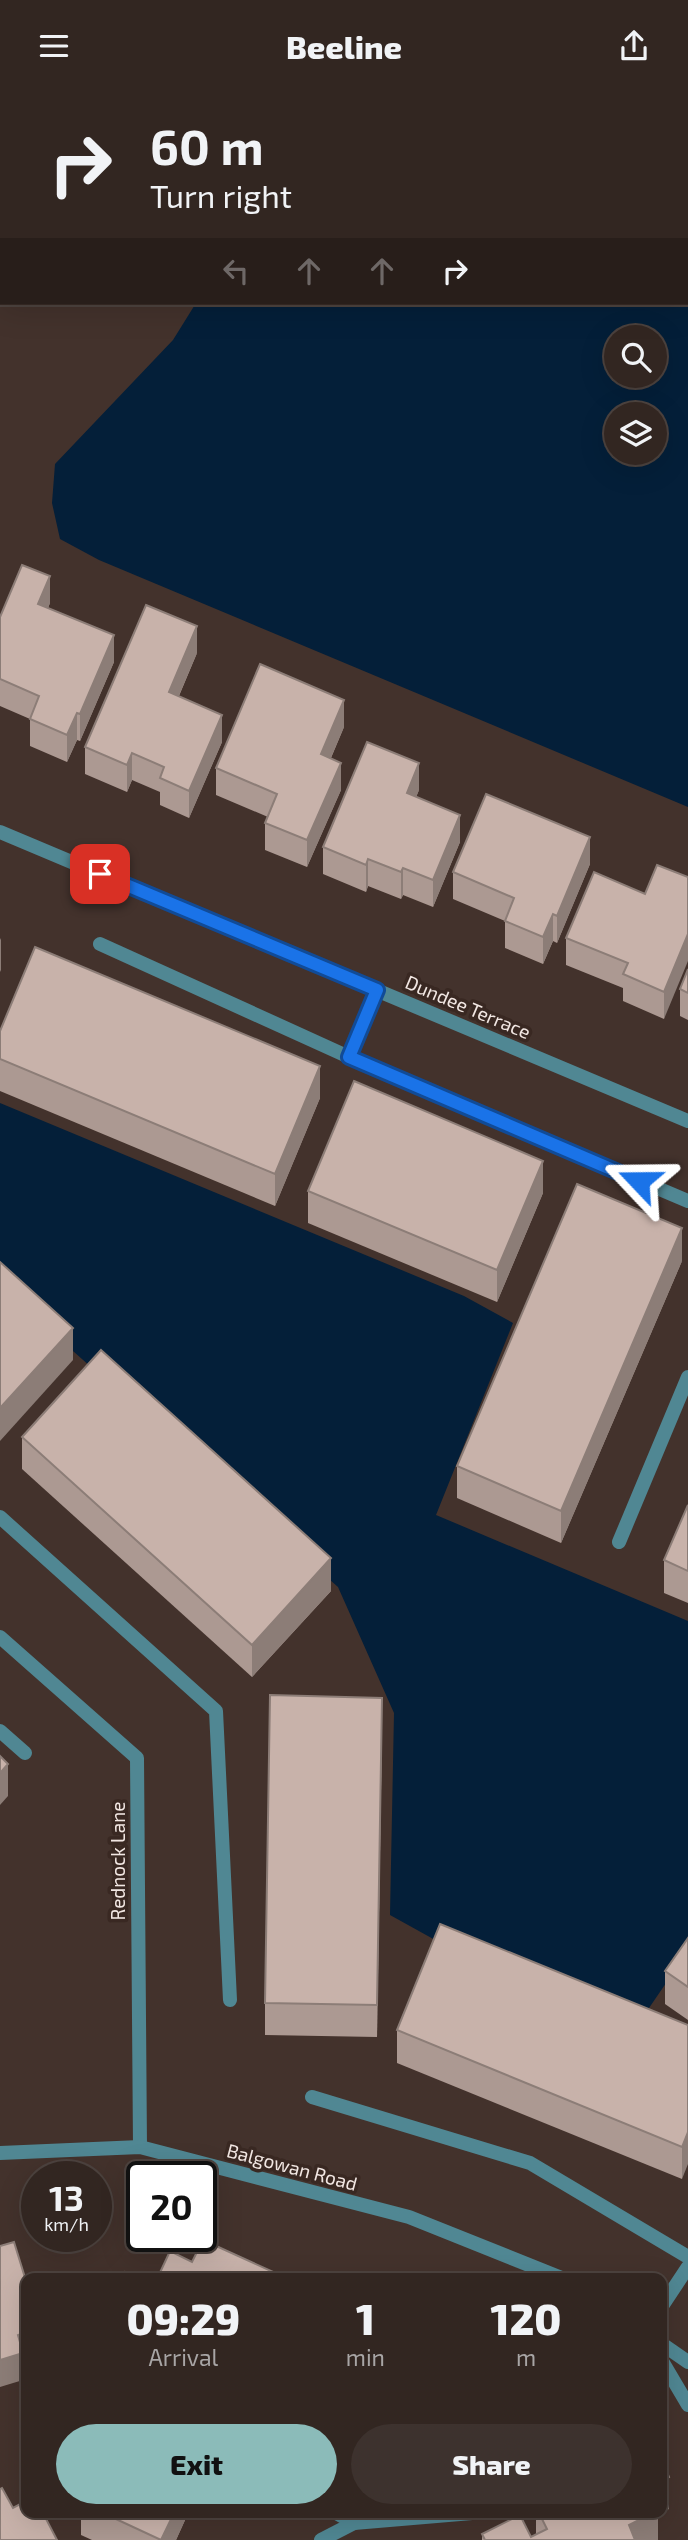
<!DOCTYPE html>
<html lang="en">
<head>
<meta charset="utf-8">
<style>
  :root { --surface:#322621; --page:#3d322e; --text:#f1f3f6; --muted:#a8a5a5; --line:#4d433f; --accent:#8bbbb9 }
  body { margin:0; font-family:"Exo 2",sans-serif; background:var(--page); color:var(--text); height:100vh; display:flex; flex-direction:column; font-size:26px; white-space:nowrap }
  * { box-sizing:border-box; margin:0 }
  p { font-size:23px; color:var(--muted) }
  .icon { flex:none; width:38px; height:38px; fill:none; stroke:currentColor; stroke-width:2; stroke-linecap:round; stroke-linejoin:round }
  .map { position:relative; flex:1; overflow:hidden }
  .sheet { position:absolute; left:21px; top:2182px; width:646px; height:245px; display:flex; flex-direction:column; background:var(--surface); border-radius:14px; box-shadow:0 7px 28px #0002,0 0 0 2px var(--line) }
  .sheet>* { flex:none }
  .guide { position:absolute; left:0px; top:0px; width:690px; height:214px; box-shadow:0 7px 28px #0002,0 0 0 2px var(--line); background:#322621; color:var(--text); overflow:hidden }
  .buttons { position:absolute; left:604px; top:234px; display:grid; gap:14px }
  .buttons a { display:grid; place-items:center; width:63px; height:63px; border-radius:50%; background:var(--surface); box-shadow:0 7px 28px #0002,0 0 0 2px var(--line); font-size:35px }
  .speed { position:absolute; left:21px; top:2070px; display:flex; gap:14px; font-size:35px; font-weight:700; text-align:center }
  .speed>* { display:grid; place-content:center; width:91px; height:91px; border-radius:50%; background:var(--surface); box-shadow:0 7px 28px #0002,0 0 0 2px var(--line); line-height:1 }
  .speed small { font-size:18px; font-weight:400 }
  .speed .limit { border:4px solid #111; border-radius:10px; background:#fff; color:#111 }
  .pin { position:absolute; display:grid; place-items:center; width:60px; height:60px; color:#fff; margin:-30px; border-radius:14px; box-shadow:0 4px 10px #0006 }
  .me { position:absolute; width:77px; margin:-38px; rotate:293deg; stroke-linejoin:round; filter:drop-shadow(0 0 5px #0008) }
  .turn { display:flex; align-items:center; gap:24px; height:147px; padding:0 35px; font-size:32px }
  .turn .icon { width:91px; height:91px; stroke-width:2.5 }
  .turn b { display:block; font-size:49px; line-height:60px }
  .lanes { display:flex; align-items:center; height:66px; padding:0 35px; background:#0003; justify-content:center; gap:35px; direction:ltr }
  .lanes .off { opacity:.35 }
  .eta { display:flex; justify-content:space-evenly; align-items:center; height:119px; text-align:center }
  .eta b { font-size:42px; font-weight:800; line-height:49px }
  .action { display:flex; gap:14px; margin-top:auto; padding:14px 35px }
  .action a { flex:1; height:80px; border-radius:42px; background:var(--accent); color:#111; font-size:28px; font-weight:800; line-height:80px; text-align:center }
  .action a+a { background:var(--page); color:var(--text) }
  header { display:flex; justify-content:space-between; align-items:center; height:91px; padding:0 35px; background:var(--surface); font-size:32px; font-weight:800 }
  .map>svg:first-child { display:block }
</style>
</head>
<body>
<header><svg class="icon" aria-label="menu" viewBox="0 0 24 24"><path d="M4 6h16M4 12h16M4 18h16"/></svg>Beeline<svg class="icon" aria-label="share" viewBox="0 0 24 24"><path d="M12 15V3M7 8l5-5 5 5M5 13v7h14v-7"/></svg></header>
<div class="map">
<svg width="688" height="2449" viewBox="0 0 688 2449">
  <rect width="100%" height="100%" fill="#43322c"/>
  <g fill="#041f39" fill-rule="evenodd">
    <path d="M 283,0 L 470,0 L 472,2 L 282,2 Z"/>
    <path d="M 688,205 L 688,716 L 99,469 L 60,448 L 52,412 L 55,373 L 173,249 L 196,212 L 688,212 ZM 616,247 L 654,247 L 654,285 L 616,285 ZM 616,324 L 654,324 L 654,362 L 616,362 Z"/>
    <path d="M 0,1012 L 464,1205 L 513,1232 L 436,1424 L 688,1530 L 688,1860 L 649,1917 L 615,1925 L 473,1870 L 390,1824 L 394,1622 L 338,1496 L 0,1195 Z"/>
  </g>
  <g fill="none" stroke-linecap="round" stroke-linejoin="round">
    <g stroke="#508793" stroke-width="14">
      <path d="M 100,853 L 349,966 L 688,1110"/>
      <path d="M 0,1426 L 216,1620 L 230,1909"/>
      <path d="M 0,1640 L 25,1662"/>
      <path d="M 312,2006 L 530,2072 L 688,2166"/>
      <path d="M 662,2215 L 688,2176"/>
    </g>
    <g stroke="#508793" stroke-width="14">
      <path d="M 0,741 L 688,1030"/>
      <path d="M 349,966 L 377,899"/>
      <path d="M 619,1451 L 688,1286"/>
      <path d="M 0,1546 L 137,1667 L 140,2056"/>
      <path d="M 0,2062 L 140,2056 L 409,2126 L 564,2188"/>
      <path d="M 662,2253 L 688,2271"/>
      <path d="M 662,2270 L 688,2314"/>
      <path d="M 336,2422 L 354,2432"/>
      <path d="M 321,2449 L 354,2432 L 472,2422"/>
    </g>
  </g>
  <g fill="#ac9992">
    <path d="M 54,0 L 155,0 L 153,2 L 55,2 Z"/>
    <path d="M 2,71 L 2,107 L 0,106 L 0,74 Z"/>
    <path d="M 2,132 L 2,180 L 0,179 L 0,135 Z"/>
    <path d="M 50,512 L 48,517 L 114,571 L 80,650 L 77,649 L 67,671 L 30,655 L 30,628 L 0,615 L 0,526 Z"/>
    <path d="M 197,562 L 179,605 L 222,651 L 189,727 L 160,714 L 160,701 L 132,689 L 127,701 L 85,683 L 85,656 Z"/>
    <path d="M 344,636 L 331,667 L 341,699 L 307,776 L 265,759 L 265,732 L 268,726 L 216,704 L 216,677 Z"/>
    <path d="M 419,699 L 416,706 L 460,751 L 433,816 L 403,804 L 401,808 L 368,795 L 366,801 L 323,783 L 323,756 Z"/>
    <path d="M 590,773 L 557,852 L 553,850 L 543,873 L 505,857 L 505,830 L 453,808 L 453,781 Z"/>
    <path d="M 688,786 L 664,928 L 623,910 L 623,897 L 566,874 L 566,847 L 645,803 Z"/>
    <path d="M 688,878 L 688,929 L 680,925 L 680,898 Z"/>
    <path d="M 0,940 L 320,1007 L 275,1115 L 0,1000 Z"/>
    <path d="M 308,1100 L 543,1102 L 497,1211 L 308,1132 Z"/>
    <path d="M 682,1170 L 561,1452 L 457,1407 L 457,1375 Z"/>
    <path d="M 22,1346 L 331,1500 L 252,1586 L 22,1378 Z"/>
    <path d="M 688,1414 L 688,1512 L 664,1502 L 664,1469 Z"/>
    <path d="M 382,1639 L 377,1946 L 265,1944 L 265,1912 Z"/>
    <path d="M 688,1847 L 688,1929 L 665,1913 L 665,1880 Z"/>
    <path d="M 688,1934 L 682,2088 L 397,1972 L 397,1939 Z"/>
    <path d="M 669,2418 L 658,2424 L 658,2449 L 482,2449 L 482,2443 L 531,2446 L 536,2444 L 536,2422 L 662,2422 Z"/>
    <path d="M 81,2422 L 186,2422 L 186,2427 L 176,2449 L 92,2449 L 81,2444 Z"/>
  </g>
  <g fill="#8c7d77">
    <path d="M 101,0 L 127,0 L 127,2 L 98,2 Z"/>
    <path d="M 132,0 L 155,0 L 153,2 L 132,2 Z"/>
    <path d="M 50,485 L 50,512 L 38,540 L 38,513 Z"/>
    <path d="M 197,535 L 197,562 L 169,628 L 169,601 Z"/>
    <path d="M 114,544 L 114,571 L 80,650 L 80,623 Z"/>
    <path d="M 344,609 L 344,636 L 321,690 L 321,663 Z"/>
    <path d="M 77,622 L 77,649 L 67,671 L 67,644 Z"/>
    <path d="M 222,624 L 222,651 L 189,727 L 189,700 Z"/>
    <path d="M 132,662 L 132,689 L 127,701 L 127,674 Z"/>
    <path d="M 341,672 L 341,699 L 307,776 L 307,749 Z"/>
    <path d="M 419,672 L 419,699 L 407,729 L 407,702 Z"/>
    <path d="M 460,724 L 460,751 L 433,816 L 433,789 Z"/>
    <path d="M 590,746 L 590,773 L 557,852 L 557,825 Z"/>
    <path d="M 368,768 L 368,795 L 366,801 L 366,774 Z"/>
    <path d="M 403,777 L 403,804 L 401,808 L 401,781 Z"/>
    <path d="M 553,823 L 553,850 L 543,873 L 543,846 Z"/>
    <path d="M 688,843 L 688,870 L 664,928 L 664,901 Z"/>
    <path d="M 1,847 L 1,879 L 0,881 L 0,849 Z"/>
    <path d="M 320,975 L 320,1007 L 275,1115 L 275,1083 Z"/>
    <path d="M 543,1070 L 543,1102 L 497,1211 L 497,1179 Z"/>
    <path d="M 682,1137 L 682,1170 L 561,1452 L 561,1420 Z"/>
    <path d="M 73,1237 L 73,1269 L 0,1350 L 0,1317 Z"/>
    <path d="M 331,1467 L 331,1500 L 252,1586 L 252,1554 Z"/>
    <path d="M 382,1607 L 382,1639 L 377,1946 L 377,1914 Z"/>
    <path d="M 8,1673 L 8,1705 L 0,1714 L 0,1682 Z"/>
    <path d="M 688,2041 L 688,2073 L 682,2088 L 682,2056 Z"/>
    <path d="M 26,2241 L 26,2268 L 23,2269 L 23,2289 L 0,2296 L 0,2269 L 18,2244 Z"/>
    <path d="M 669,2386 L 669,2418 L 658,2424 L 658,2449 L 629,2449 L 629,2434 L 648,2422 L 662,2422 L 662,2390 Z"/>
    <path d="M 174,2422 L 186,2422 L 186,2427 L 176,2449 L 161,2449 Z"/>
  </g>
  <g fill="#c8b2aa" stroke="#8c7d77" stroke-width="2">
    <path d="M 68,0 L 101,0 L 98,2 L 69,2 Z"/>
    <path d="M 665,0 L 688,0 L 688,69 L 688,2 L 664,2 Z"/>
    <path d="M 2,132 L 2,153 L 0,152 L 0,135 Z"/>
    <path d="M 22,474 L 50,485 L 38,513 L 114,544 L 80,623 L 77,622 L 67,644 L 30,628 L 39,605 L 0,588 L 0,526 Z"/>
    <path d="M 146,514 L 197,535 L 169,601 L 222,624 L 189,700 L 160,687 L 164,676 L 132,662 L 127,674 L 85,656 Z"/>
    <path d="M 260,573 L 344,609 L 321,663 L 341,672 L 307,749 L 265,732 L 277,703 L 216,677 Z"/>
    <path d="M 367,651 L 419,672 L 407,702 L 460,724 L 433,789 L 403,777 L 401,781 L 368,768 L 366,774 L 323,756 Z"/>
    <path d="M 486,703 L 590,746 L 557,825 L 553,823 L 543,846 L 505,830 L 514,807 L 453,781 Z"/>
    <path d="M 657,774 L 688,786 L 688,843 L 664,901 L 623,883 L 628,872 L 566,847 L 594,781 L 645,803 Z"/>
    <path d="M 35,856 L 320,975 L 275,1083 L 0,968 L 0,940 Z"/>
    <path d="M 688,878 L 688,902 L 680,898 Z"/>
    <path d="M 354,990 L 543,1070 L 497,1179 L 308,1100 Z"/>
    <path d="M 577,1093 L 682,1137 L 561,1420 L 457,1375 Z"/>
    <path d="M 0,1171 L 73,1237 L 0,1317 Z"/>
    <path d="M 101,1259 L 331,1467 L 252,1554 L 22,1346 Z"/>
    <path d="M 688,1414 L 688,1480 L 664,1469 Z"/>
    <path d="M 270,1604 L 382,1607 L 377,1914 L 265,1912 Z"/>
    <path d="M 0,1665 L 8,1673 L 0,1682 Z"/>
    <path d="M 440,1833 L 688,1934 L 688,2041 L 682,2056 L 397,1939 Z"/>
    <path d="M 688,1847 L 688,1896 L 665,1880 Z"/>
    <path d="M 203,2149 L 282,2185 L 280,2188 L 157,2188 L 170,2160 L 192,2171 Z"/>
    <path d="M 14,2151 L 26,2190 L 26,2241 L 18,2244 L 23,2262 L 0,2269 L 0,2155 Z"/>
    <path d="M 125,2181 L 140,2188 L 122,2188 Z"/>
    <path d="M 662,2369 L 669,2386 L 662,2390 Z"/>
    <path d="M 2,2397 L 13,2417 L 26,2410 L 26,2422 L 43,2422 L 57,2449 L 0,2449 L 0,2398 Z"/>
    <path d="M 103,2422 L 174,2422 L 161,2449 Z"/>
    <path d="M 539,2422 L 653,2422 L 629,2434 L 635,2449 L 485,2449 L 482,2443 L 520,2424 L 531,2446 L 547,2438 Z"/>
  </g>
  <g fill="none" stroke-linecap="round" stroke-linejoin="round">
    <defs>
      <path id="route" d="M 100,783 L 377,899 L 349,966 L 639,1090"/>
    </defs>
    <use href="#route" stroke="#114b97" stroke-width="18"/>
    <use href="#route" stroke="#1a73e8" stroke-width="12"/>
  </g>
  <g text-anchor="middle" stroke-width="7" stroke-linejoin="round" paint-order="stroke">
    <g font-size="19" fill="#f2e7e3" stroke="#392822">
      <text transform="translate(468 916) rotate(23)" y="7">Dundee Terrace</text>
      <text transform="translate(118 1770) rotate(-90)" y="7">Rednock Lane</text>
      <text transform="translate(292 2076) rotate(15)" y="7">Balgowan Road</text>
    </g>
  </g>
</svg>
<div class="buttons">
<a><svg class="icon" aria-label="search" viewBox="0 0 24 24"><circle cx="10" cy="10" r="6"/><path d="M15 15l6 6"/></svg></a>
<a><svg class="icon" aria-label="layers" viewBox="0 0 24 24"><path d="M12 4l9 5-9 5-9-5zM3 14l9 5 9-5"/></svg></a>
</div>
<div class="speed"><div>13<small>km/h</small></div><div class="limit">20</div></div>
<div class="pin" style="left:100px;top:783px;background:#d93025"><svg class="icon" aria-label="arrive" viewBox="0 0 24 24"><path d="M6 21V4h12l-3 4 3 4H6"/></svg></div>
<svg class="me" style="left:639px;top:1090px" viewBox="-20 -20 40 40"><path d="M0-17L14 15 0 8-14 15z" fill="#1a73e8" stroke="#fff" stroke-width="4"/></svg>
<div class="guide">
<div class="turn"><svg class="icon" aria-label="right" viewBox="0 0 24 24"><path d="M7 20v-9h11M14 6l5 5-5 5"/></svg><div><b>60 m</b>Turn right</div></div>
<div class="lanes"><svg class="icon off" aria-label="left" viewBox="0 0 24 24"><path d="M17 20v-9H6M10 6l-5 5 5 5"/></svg><svg class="icon off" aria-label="ahead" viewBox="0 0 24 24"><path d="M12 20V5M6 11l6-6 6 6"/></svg><svg class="icon off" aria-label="ahead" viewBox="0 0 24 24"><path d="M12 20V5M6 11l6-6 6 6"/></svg><svg class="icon" aria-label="right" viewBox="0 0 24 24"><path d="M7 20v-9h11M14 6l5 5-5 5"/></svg></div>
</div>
<section class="sheet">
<div class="eta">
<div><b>09:29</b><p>Arrival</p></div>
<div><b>1</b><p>min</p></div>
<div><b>120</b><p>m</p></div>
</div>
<div class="action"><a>Exit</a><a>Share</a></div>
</section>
</div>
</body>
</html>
